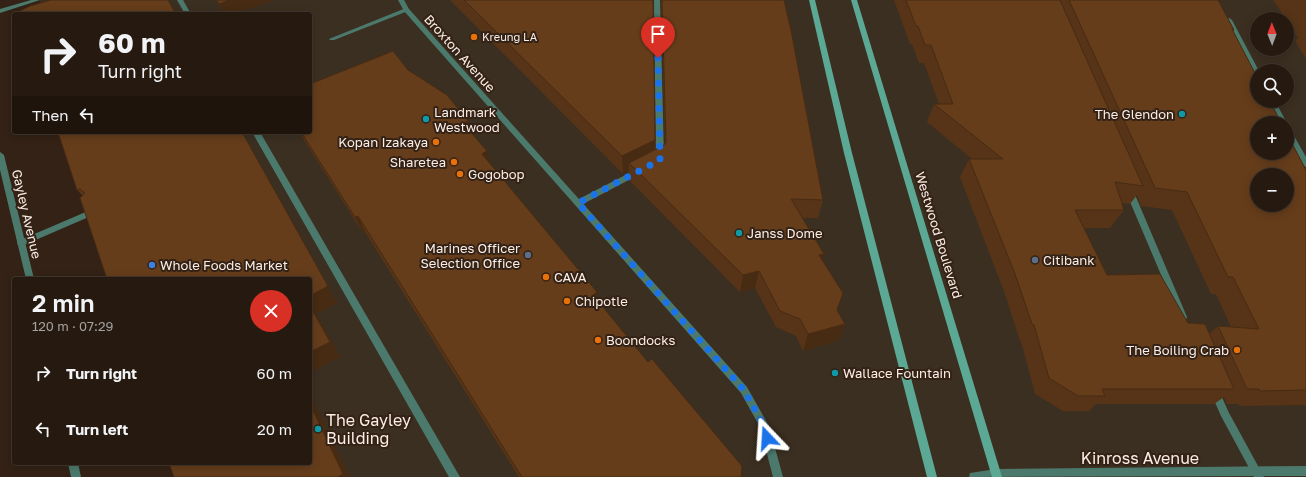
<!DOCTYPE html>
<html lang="en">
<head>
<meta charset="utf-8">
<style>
  :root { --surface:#261a10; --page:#32271e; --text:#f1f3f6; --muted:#a4a19f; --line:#423830 }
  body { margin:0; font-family:"Golos Text",sans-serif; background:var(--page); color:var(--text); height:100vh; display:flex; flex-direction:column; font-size:15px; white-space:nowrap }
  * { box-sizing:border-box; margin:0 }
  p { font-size:13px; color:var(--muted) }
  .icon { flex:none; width:22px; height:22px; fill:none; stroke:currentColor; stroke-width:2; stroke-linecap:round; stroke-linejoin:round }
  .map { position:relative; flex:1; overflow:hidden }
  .panel { position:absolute; left:12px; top:277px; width:300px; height:188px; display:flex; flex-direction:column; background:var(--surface); border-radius:4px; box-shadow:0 2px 10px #0003,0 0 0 1px var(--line) }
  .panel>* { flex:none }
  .top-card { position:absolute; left:12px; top:12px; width:300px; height:122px; border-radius:4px; box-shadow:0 2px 10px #0003,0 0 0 1px var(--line); background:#261a10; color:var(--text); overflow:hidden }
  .needle { width:26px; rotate:359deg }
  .controls { position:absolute; left:1250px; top:12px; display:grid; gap:8px }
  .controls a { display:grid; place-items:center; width:44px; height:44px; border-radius:50%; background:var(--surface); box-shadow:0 2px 10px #0003,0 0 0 1px var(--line); font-size:20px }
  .pin { position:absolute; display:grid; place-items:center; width:34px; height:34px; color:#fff; margin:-41px -17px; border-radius:50% 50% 50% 0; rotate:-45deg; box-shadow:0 0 4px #0007 }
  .pin .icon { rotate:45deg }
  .me { position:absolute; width:44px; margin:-22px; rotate:340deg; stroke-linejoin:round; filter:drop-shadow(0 0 3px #0008) }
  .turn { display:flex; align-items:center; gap:14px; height:84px; padding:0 20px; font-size:18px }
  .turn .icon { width:52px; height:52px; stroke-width:2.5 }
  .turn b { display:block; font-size:28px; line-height:34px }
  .then { display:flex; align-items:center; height:38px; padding:0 20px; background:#0003; gap:8px; font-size:15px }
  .round { display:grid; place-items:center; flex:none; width:42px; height:42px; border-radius:21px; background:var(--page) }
  .summary { display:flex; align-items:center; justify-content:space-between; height:68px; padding:0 20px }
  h1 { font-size:24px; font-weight:600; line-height:30px }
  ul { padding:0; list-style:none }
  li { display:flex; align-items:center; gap:12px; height:56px; padding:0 20px }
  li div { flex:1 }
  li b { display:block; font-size:15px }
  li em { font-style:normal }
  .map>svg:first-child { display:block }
</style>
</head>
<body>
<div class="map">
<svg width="1306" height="477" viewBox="0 0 1306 477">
  <rect width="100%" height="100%" fill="#332215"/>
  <path fill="#3b2f21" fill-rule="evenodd" d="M 40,0 L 1306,0 L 1306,477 L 189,477 L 310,463 L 310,279 L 66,132 L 310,132 L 310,14 L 37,14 ZM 1257,19 L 1287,19 L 1287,49 L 1257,49 ZM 1257,71 L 1287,71 L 1287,101 L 1257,101 ZM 1257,123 L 1287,123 L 1287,153 L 1257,153 ZM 1257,175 L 1287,175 L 1287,205 L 1257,205 Z"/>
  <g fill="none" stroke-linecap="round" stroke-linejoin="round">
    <g fill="#4b7a6d" fill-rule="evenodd">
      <path d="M 177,0 L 183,0 L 191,14 L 185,14 Z"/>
      <path d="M 654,0 L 660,0 L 664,157 L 660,160 L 656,157 Z"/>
      <path d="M 406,8 L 408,9 L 408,11 L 334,40 L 330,40 L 329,39 Z"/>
      <path d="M 252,132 L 260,132 L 460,477 L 449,477 Z"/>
      <path d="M 639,168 L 642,169 L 643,171 L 642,173 L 581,205 L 575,205 L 574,203 L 575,201 Z"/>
      <path d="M 1129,187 L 1133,190 L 1187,317 L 1186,320 L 1183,321 L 1180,320 L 1179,317 L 1125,190 Z"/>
      <path d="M 95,208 L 99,211 L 98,213 L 24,245 L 18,245 L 17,243 L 18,241 Z"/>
      <path d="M 1215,387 L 1218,388 L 1228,411 L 1264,477 L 1254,477 L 1221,416 L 1210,391 L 1212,388 Z"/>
    </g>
    <path fill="#4b7a6d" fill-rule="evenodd" d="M 398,0 L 404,0 L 409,9 L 747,387 L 769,426 L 783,477 L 773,477 L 760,427 L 741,393 L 404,11 Z"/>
    <g fill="#4b7a6d" fill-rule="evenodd">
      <path d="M 1229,18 L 1232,20 L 1259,71 L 1257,71 L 1257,75 L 1254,73 L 1226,20 Z"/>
      <path d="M 1269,101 L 1275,101 L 1287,123 L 1287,124 L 1281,123 Z"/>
      <path d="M 1287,127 L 1289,127 L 1306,157 L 1306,167 L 1303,166 L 1287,136 Z"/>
      <path d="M 1306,466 L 1306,476 L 969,477 L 970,473 L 996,469 Z"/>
    </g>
    <g fill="#4b7a6d" fill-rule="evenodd">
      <path d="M 31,0 L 40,0 L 0,13 L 0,9 Z"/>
      <path d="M 0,152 L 4,155 L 34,279 L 26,279 L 0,170 Z"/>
      <path d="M 68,463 L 78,463 L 81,477 L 71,477 Z"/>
    </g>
    <g fill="#5ba994" fill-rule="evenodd">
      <path d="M 809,0 L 815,0 L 852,153 L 937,477 L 927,477 L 844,153 Z"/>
      <path d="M 851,0 L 857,0 L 1002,477 L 992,477 Z"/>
    </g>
  </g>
  <g fill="#573417" fill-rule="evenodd">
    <path d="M 216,0 L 274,0 L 232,14 L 225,14 Z"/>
    <path d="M 450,0 L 653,0 L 655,150 L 664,145 L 665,143 L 661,0 L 784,0 L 823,200 L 818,218 L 802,218 L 824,254 L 822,260 L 837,310 L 845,324 L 839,340 L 803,351 L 796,336 L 776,327 L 755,288 L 740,292 L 630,181 L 629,171 L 623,174 Z"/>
    <path d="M 894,0 L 1218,0 L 1234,30 L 1233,31 L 1306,170 L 1306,405 L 1239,406 L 1239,404 L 1227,404 L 1224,397 L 1214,404 L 1096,404 L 1089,411 L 1063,411 L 1035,394 L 1021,341 L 1020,341 L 1004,291 L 960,177 L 969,159 L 972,159 L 927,122 L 934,104 L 939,104 L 924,63 L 919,63 L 912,44 L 910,44 ZM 1137,195 L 1141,206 L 1172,210 L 1211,294 L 1216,294 L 1231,327 L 1218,326 L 1209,334 L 1188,323 L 1107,275 L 1084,228 L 1110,228 L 1124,210 L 1121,203 L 1130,204 Z"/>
    <path d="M 1273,0 L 1306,0 L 1306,59 L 1295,41 L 1298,38 L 1287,21 L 1287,19 L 1286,19 Z"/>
    <path d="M 408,70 L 468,121 L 471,132 L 491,165 L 597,292 L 598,302 L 741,477 L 519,477 L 365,232 L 363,233 L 299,132 L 310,132 Z"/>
    <path d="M 58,132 L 337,303 L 316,314 L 340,357 L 83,196 L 77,190 Z"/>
  </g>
  <g fill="#472b13">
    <path d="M 230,0 L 274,0 L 232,14 L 225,14 L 219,4 Z"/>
    <path d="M 468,121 L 472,137 L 463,123 Z"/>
    <path d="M 242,132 L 337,303 L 316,314 L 340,357 L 310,373 L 310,296 Z"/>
    <path d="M 655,140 L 654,158 L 629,163 L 629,171 L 623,174 L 622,156 Z"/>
    <path d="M 487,151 L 491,168 L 482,154 Z"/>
    <path d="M 358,216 L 365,232 L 363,233 L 355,217 Z"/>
    <path d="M 824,254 L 819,271 L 819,255 Z"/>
    <path d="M 759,271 L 755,288 L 740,292 L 743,275 Z"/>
    <path d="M 597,292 L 599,308 L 593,295 Z"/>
    <path d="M 845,324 L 839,340 L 803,351 L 808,334 Z"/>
    <path d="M 310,394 L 350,477 L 338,477 L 310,404 Z"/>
  </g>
  <g fill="#653d1b" stroke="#472b13" fill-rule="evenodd">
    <path d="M 51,0 L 168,0 L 176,14 L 19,14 L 18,12 L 30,6 Z"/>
    <path d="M 217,0 L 230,0 L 219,4 Z"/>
    <path d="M 464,0 L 653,0 L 655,140 L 622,156 Z"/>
    <path d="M 662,0 L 784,0 L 791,30 L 823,200 L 791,199 L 824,254 L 819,255 L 843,293 L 837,310 L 845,324 L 808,334 L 800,319 L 780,311 L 759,271 L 743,275 L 629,163 L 664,145 L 666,142 Z"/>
    <path d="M 906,0 L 1060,0 L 1143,186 L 1115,182 L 1124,210 L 1075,210 L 1107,275 L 1160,274 L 1188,323 L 1205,324 L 1234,389 L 1102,389 L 1105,396 L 1078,396 L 1049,378 L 1034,325 L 1032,324 L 1015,274 L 969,159 L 1003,159 L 934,104 L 953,104 L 931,45 L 925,45 L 918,26 L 916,26 Z"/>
    <path d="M 1069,0 L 1218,0 L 1234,30 L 1232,29 L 1257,77 L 1257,101 L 1270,101 L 1281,123 L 1257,123 L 1257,153 L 1287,153 L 1287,134 L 1306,170 L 1306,390 L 1260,391 L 1259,389 L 1247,389 L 1218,326 L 1259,329 L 1233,277 L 1228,277 L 1187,192 L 1155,188 ZM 1257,175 L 1287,175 L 1287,205 L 1257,205 Z"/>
    <path d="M 393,51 L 408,70 L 447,95 L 468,121 L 463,123 L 487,151 L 482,154 L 597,292 L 593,295 L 648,362 L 652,359 L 742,466 L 741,477 L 522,477 L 358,216 L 355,217 L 301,132 L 310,132 L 310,84 Z"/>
    <path d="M 58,132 L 242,132 L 328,286 L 310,296 L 310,279 L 107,279 L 80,198 L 85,193 L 80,189 L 77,190 Z"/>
    <path d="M 310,306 L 330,342 L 310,352 Z"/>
    <path d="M 310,404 L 343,474 L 338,477 L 174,477 L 169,463 L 310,463 Z"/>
  </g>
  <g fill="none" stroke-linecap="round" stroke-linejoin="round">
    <path stroke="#1a73e8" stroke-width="7" stroke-dasharray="0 12.6" d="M 658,58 L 660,160 L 578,203 L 744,390 L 764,426 L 767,438"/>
  </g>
  <g fill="#e8710a" stroke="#332215" stroke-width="1.5">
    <circle cx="474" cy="37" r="4"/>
    <circle cx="436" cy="142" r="4"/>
    <circle cx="454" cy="162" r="4"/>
    <circle cx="460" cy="174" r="4"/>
    <circle cx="546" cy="277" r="4"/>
    <circle cx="567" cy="301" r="4"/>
    <circle cx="598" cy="340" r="4"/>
    <circle cx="1237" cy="350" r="4"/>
  </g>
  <g fill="#0f9aa8" stroke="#332215" stroke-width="1.5">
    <circle cx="1182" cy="114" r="4"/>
    <circle cx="426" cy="119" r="4"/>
    <circle cx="739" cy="233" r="4"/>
    <circle cx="835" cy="373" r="4"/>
    <circle cx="318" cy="429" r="4"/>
  </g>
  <g fill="#5c6f8a" stroke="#332215" stroke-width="1.5">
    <circle cx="528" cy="255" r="4"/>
    <circle cx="1035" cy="260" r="4"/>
  </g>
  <circle fill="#3f7fe0" stroke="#332215" stroke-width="1.5" cx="152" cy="265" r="4"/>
  <g text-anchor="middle" stroke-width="4" stroke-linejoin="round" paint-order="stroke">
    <g font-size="11" fill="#faeee6" stroke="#332215" text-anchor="start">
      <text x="482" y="41">Kreung LA</text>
    </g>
    <g font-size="13" fill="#faeee6" stroke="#332215">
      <text transform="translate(460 53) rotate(48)" y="5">Broxton Avenue</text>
      <text transform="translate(27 214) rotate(77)" y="5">Gayley Avenue</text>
      <text transform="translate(939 235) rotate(73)" y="5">Westwood Boulevard</text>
    </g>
    <g font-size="13" fill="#faeee6" stroke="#332215" text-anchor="start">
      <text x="434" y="117">Landmark<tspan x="434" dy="15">Westwood</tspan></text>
      <text x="1174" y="119" text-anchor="end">The Glendon</text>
      <text x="428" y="147" text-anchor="end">Kopan Izakaya</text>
      <text x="446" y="167" text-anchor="end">Sharetea</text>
      <text x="468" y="179">Gogobop</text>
      <text x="747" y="238">Janss Dome</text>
      <text x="520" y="253" text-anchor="end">Marines Officer<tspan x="520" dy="15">Selection Office</tspan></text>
      <text x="1043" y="265">Citibank</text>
      <text x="160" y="270">Whole Foods Market</text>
      <text x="554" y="282">CAVA</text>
      <text x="575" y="306">Chipotle</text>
      <text x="606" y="345">Boondocks</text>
      <text x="1229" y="355" text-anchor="end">The Boiling Crab</text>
      <text x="843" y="378">Wallace Fountain</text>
    </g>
    <g font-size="16" fill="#faeee6" stroke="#332215" text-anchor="start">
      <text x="326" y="426">The Gayley<tspan x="326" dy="18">Building</tspan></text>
    </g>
    <g font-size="16" fill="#faeee6" stroke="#332215">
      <text x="1140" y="464">Kinross Avenue</text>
    </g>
  </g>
</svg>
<div class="controls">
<a><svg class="needle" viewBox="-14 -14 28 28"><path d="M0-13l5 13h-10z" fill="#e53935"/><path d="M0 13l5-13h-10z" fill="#a4a19f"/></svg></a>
<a><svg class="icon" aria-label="search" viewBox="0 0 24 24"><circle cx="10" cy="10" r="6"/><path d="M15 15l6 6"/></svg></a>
<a>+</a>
<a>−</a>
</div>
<div class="pin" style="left:658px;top:58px;background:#d93025"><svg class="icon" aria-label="arrive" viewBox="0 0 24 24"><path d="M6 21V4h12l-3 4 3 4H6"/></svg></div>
<svg class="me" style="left:767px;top:438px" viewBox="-20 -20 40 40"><path d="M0-17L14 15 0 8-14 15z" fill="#1a73e8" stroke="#fff" stroke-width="4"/></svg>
<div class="top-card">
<div class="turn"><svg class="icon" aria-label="right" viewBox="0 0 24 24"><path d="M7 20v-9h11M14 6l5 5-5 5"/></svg><div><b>60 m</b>Turn right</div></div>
<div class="then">Then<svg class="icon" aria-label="left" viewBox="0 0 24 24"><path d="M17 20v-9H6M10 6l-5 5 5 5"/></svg></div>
</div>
<section class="panel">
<div class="summary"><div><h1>2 min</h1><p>120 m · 07:29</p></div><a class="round" style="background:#d93025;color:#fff"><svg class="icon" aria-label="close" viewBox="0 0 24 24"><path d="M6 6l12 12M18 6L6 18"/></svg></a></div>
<ul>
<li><svg class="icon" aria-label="right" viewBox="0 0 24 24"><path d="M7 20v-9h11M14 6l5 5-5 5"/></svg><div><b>Turn right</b></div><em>60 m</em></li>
<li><svg class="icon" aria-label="left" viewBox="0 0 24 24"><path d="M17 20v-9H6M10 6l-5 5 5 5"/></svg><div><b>Turn left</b></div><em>20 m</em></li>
</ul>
</section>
</div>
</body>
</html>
